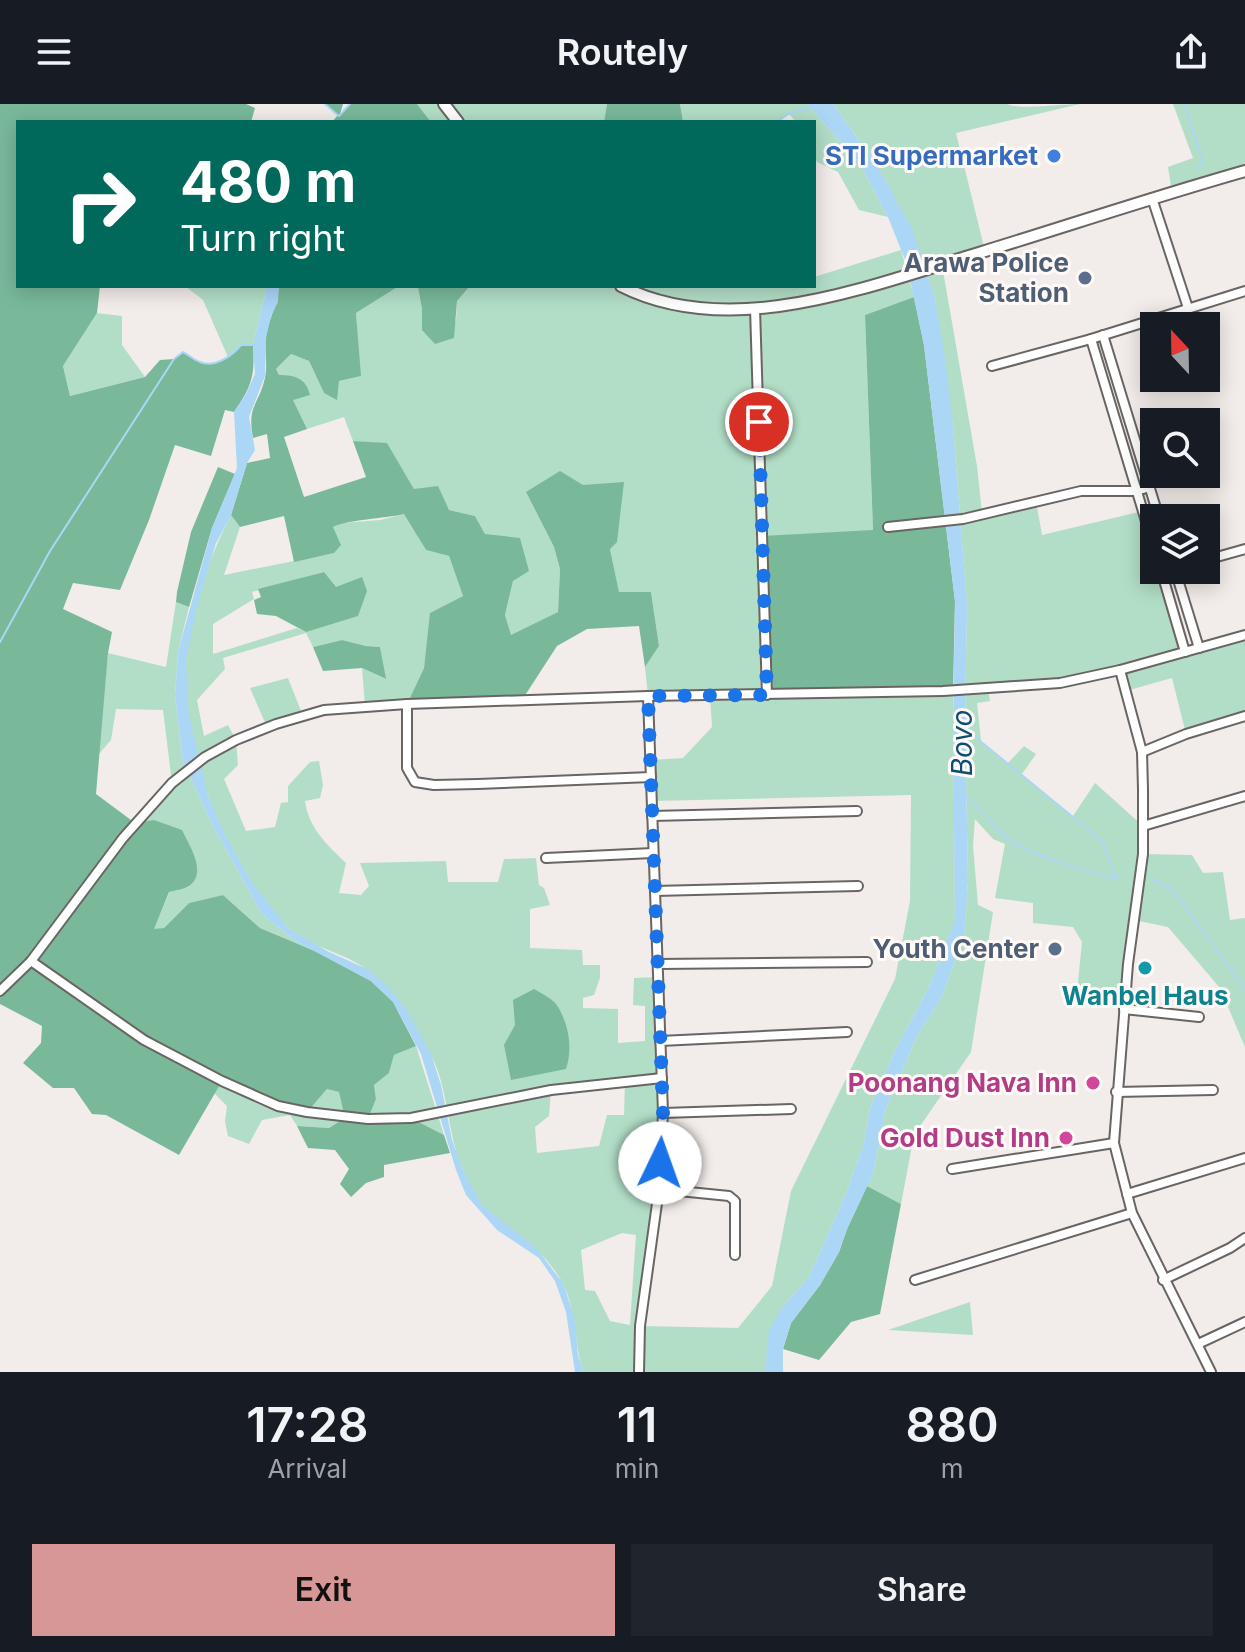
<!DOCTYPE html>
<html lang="en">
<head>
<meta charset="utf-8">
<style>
  :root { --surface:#171b24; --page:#20242c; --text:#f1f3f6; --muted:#9ea1a6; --accent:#d69796 }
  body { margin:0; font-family:Inter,sans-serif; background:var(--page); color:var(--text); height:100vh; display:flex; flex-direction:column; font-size:30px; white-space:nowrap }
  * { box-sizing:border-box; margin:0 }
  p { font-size:26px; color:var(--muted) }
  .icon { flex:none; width:44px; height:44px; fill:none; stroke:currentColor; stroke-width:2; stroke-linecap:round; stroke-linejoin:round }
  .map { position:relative; height:1268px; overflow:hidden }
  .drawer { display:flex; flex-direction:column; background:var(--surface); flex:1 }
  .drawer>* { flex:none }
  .top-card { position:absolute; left:16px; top:16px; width:800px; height:168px; border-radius:0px; box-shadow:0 4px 20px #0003; background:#00695c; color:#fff; overflow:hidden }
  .needle { width:52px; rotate:338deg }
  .buttons { position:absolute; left:1140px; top:208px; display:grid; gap:16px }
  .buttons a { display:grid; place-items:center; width:80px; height:80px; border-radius:0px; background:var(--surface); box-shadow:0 4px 20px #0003; font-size:40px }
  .pin { position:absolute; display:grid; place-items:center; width:68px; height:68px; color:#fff; margin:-34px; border:4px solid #fff; border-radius:50%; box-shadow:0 2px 8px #0007 }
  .me { position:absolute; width:88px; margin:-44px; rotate:3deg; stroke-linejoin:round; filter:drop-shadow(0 0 6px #0008) }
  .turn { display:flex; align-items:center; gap:28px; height:168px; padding:0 32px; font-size:36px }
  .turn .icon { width:104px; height:104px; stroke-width:2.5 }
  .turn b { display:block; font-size:56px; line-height:68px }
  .eta { display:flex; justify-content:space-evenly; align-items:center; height:136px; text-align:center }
  .eta b { font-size:48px; font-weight:600; line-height:56px }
  .action { display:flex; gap:16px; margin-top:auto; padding:16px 32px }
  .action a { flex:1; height:92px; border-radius:0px; background:var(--accent); color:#111; font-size:32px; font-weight:600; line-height:92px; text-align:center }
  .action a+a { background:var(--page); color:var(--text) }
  header { display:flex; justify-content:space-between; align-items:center; height:104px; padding:0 32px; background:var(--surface); font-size:36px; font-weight:600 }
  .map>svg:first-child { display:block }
</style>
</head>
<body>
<header><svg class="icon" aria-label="menu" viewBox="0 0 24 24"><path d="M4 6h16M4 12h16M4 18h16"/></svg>Routely<svg class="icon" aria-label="share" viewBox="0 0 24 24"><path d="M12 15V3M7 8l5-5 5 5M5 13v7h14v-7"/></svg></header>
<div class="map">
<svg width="1245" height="1268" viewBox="0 0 1245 1268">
  <rect width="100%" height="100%" fill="#f2ecea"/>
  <g fill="#b2dec7" fill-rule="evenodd">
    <path d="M 417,0 L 607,0 L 604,18 L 431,18 Z"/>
    <path d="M 680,0 L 807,0 L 859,58 L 888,113 L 859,106 L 838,68 L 817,58 L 814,51 L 814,18 L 796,18 L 789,10 L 777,18 L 683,18 Z"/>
    <path d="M 833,0 L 1007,0 C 1019,6 1063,0 1080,0 L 956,29 L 985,147 L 942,161 L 977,362 L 982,409 L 1036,397 L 1042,431 L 1143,407 L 1154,444 L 1154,466 L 1161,466 L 1185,548 L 1245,531 L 1245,612 L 1186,630 L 1172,574 L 1126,587 L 1120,566 L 1060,579 L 988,584 L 990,597 L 977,599 L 981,637 L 1008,659 L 1024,642 L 1036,650 L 1022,670 L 1073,712 L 1095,679 L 1143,722 L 1143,750 L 1192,751 L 1203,769 L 1223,768 L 1230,816 L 1245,814 L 1245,943 L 1220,884 L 1168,823 L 1134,816 L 1125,892 L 1077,888 L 1082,838 L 1073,823 L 1033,819 L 1033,799 L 995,794 L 1005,740 L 993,735 L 975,715 L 973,742 L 978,801 L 993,808 L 971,948 L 914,1031 L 901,1100 L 867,1082 L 873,1070 L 886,1004 L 917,932 L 941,894 L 964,833 L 968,777 L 965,618 L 967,501 L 953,323 L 935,195 L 912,127 L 878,63 Z"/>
    <path d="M 1173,0 L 1245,0 L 1245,67 L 1172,88 L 1168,63 L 1193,54 Z"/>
    <path d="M 901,146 L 914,193 L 865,211 L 873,427 L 953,587 L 955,817 L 930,881 L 896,945 L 870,1004 L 864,1038 L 846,1090 L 809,1173 L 780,1206 L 765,1268 L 583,1268 C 574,1239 577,1208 563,1180 C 549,1152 523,1135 500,1116 C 494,1111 486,1106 481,1101 C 474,1092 469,1078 464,1068 C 446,1032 449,977 428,947 C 415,927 399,908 384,889 C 379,881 373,870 366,865 C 344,848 307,843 286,822 C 224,761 180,642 186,556 C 190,511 210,450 231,411 L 240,423 L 224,471 L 334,449 L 333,423 L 342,419 L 380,416 L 405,410 L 426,446 L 449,452 L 463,492 L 431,509 L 424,564 L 407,600 L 365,603 L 362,564 L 385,575 L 380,543 L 366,542 L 342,536 L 313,543 L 306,529 L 223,554 L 225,565 L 197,596 L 204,632 L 228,621 L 236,636 L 238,661 L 224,675 L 246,727 L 275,723 L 281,699 L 288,698 L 288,682 L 310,658 L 319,657 L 323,681 L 320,694 L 305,697 C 308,723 327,741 346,759 L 339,789 L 361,791 L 369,782 L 360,759 L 446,757 L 448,778 L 498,778 L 504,755 L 536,754 L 539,781 L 544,784 L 550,801 L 530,805 L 530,844 L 582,846 L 583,861 L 600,861 L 600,874 L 594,891 L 583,894 L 583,904 L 618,905 L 618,939 L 645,937 L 645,902 L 633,901 L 634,874 L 658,873 L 663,1009 L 641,1222 L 738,1224 L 772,1182 L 791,1087 L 895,875 L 910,797 L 911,691 L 652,697 L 651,656 L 683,654 L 712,623 L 710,591 L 648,592 L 645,563 L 659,542 L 651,488 L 619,489 L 610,445 L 526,388 L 554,443 L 560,465 L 558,508 L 511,532 L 505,511 L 513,477 L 529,466 L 485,430 L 475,412 L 449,406 L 414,385 L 387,340 L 353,337 L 344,313 L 307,325 L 276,265 L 291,250 L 309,257 L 324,289 L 339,277 L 360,272 L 356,209 L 399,182 L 418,182 L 422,205 L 422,226 L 456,217 L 457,197 L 470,182 L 814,182 L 814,173 ZM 323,468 L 335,483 L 306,528 L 297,524 L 213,550 L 213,520 L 254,495 L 252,488 ZM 625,978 L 624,1011 L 607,1011 L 599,1042 L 537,1049 L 535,1023 L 549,1012 L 551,986 ZM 622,1129 L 636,1131 L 630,1221 L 610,1217 L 595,1187 L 585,1186 L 581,1146 Z"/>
    <path d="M 185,182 L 267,182 L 253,241 L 241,241 L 228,253 L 203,196 Z"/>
    <path d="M 97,209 L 122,212 L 122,241 L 145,273 L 70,292 L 63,262 Z"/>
    <path d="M 176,498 L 189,503 L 178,548 L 175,591 L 183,658 L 213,722 L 262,810 L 297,838 L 317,848 L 260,824 L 223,791 L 189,799 L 164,824 L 153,826 L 170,787 L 189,783 L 136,720 L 172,679 L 163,606 L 116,605 L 111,636 L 98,651 L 108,549 L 166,563 Z"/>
    <path d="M 288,574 L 303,612 L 267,623 L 250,584 Z"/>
    <path d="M 416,942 L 444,1031 L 411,1014 L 368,1015 L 376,995 L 374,981 L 389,969 L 394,951 Z"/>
    <path d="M 222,977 L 306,1008 L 327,985 L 340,988 L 346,1014 L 329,1024 L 297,1022 L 290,1011 L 262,1016 L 249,1040 L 228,1032 L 225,1018 L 227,1002 L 214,989 Z"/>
    <path d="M 970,1198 L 973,1231 L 888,1226 Z"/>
  </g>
  <g fill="#79b99a">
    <path d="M 0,0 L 246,0 L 255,4 L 251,18 L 18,18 L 18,182 L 100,182 L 97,209 L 63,262 L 70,292 L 145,273 L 160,256 L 174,255 L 183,248 C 189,251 194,256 200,258 C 215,264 232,252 241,241 L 253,241 C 255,272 252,282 234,308 L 225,306 L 211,352 L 175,341 L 149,416 L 120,486 L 73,479 L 63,505 L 112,528 L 108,549 L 96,690 L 135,719 L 154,716 L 182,726 C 189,741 208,769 189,782 C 185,785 175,786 169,788 L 154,825 L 164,824 L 189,799 L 223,791 L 260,824 L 317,848 L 371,877 L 393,898 L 416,942 L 394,951 L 389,969 L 374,981 L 376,995 L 368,1015 L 411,1014 L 444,1031 L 450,1049 L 384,1061 L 384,1073 L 366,1079 L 351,1093 L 340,1080 L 349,1065 L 335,1046 L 308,1044 L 297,1022 L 329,1024 L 345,1014 L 339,988 L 327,985 L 307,1008 L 278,1002 L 222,977 L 179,1051 L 106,1011 L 92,1010 L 74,984 L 53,984 L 23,959 L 41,939 L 42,922 L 0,900 Z"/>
    <path d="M 325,0 L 343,0 L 340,10 L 350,0 L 417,0 L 431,18 L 332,18 L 338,11 Z"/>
    <path d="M 607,0 L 680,0 L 683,18 L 604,18 Z"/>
    <path d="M 279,182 L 399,182 L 356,209 L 361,272 L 339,277 L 337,296 L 324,289 L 309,257 L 291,250 L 276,265 L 279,271 C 295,271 306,274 310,291 L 293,296 L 307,325 L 284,333 L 304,393 L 366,373 L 353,337 L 387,339 L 414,385 L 438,382 L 449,406 L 475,412 L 485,430 L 520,434 L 529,467 L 513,477 L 505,511 L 511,531 L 558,508 L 560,465 L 554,443 L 526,388 L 560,367 L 583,381 L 624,378 L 617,438 L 610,445 L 619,488 L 651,488 L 659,542 L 645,563 L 639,522 L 587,525 L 557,542 L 522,596 L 407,600 L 424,564 L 430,509 L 463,492 L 449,452 L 426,446 L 404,410 C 383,415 350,415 333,423 L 341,441 L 334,449 L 294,458 L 284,412 L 240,423 L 231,411 L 247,359 L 270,354 L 267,330 L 253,334 C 247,301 258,303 265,274 C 268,260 264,244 266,230 C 270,213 278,199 279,182 Z"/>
    <path d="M 402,182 L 470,182 L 457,197 L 454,234 L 435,240 L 422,226 L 422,205 L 418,183 Z"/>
    <path d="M 914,193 L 924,241 L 955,497 L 953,587 L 767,591 L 762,432 L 873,426 L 865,211 Z"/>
    <path d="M 218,363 L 235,370 L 212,424 L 189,503 L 176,498 L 177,488 L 191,428 Z"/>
    <path d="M 324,468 L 336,483 L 362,473 L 367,487 L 358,512 L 306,528 L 276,512 L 257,510 L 254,496 L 261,493 L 258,485 Z"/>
    <path d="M 342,536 L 366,542 L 380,543 L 386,575 L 362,564 L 323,567 L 313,543 Z"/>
    <path d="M 534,885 C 541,889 551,894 556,900 C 569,919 573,944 566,965 L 511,976 L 504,941 L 515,921 L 513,896 Z"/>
    <path d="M 867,1082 L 901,1100 L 880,1210 L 851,1218 L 819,1256 L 783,1245 L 791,1219 L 820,1181 L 839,1148 L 847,1125 Z"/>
  </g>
  <g fill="#abd6f6">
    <path d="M 807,0 L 833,0 L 878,63 L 913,127 L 935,195 L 945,254 L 953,323 L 967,501 L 965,618 L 968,777 L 964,833 L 941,894 L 917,932 L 886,1004 L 873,1070 L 847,1125 L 839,1148 L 820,1181 L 791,1219 L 783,1245 L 783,1268 L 765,1268 L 769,1227 L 780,1206 L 809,1173 L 846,1090 L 864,1038 L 870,1004 L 896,945 L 930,881 L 955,816 L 953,620 L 955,497 L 924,241 L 906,158 L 888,113 L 859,58 Z"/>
    <path d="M 267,182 L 279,182 L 278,198 L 271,212 L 266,234 L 265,272 L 249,313 L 255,346 L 247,359 L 231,411 L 216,439 L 198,498 L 186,555 L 188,606 L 208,692 L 224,729 L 251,777 L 288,824 L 327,847 L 367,865 L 384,879 L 405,903 L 431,950 L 441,981 L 452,1036 L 463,1066 L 481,1100 L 536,1144 L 563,1179 L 574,1212 L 578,1251 L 583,1268 L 575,1268 L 566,1208 L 555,1177 L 539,1154 L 497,1126 L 466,1091 L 456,1066 L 421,950 L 393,898 L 371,877 L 297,838 L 262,810 L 213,722 L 183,658 L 175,591 L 178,548 L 212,424 L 237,364 L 234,308 L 246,290 L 255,270 L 253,241 Z"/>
  </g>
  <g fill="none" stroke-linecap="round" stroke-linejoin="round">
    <g stroke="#abd6f6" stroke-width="2">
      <path d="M 325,0 L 339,12 L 350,0"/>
      <path d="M 1184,0 L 1203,57 L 1198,64"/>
      <path d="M 777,18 L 790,9 L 809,4"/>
      <path d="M 0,538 L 50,447 L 174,255 L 183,248 C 189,251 194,256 200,258 C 215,264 232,252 241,241 L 253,241"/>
      <path d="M 963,623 L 1102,737 L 1116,773"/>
      <path d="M 966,693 C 982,705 992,720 1006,733 C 1023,749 1096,771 1120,774"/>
      <path d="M 1150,774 L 1173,786 L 1245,885"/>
    </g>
    <defs>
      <g id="minor">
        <path d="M 1152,94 L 1188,204"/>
        <path d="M 755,204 L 767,591"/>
        <path d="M 1103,231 L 1159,414"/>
        <path d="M 1091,235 L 1154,444"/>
        <path d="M 992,262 L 1091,235 L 1245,187"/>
        <path d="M 888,423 L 963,415 L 1081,387 L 1136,387 L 1150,383"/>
        <path d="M 1206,456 L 1245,445"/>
        <path d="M 1161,466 L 1185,548"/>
        <path d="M 1175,466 L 1199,544"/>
        <path d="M 1120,566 L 1142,648 L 1143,685 L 1143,750 L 1128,860 L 1114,1039 L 1132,1109 L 1211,1268"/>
        <path d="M 407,600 L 407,664 L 415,678 L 434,681 L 478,680 L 651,673"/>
        <path d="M 1142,648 L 1186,630 L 1245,612"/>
        <path d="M 652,712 L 857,707"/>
        <path d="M 1143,722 L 1245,692"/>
        <path d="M 546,754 L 653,749"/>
        <path d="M 655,787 L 858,782"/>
        <path d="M 31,857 L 144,936 L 222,977 L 278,1002 L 307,1008 L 368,1015 L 411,1014 L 551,986 L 662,974"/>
        <path d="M 658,860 L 867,858"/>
        <path d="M 0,887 L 31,857 L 123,734 L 172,679 L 205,653 L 236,636 L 276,620 L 324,606 L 407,600 L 648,592 L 943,587 L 1060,579 L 1120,566 L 1245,531"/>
        <path d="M 1124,905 L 1199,913"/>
        <path d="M 660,937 L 847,928"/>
        <path d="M 1116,988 L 1213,986"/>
        <path d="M 663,1009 L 791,1005"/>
        <path d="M 952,1065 L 1114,1039"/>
        <path d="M 659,1085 L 729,1092 L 735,1097 L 735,1151"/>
        <path d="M 1127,1090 L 1245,1054"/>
        <path d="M 915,1176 L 1132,1109"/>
        <path d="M 1163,1176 L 1230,1144 L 1245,1134"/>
        <path d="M 1198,1240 L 1245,1218"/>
        <path d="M 639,1268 L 640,1222 L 659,1085 L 663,1009 L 648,592"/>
      </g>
      <g id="major">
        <path d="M 444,0 L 458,18"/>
        <path d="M 621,182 C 732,238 872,181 982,148 C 1070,121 1157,92 1245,67"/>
      </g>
    </defs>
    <use href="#minor" stroke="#6a6562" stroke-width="12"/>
    <use href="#major" stroke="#6a6562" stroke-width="14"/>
    <use href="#minor" stroke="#fff" stroke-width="8"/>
    <use href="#major" stroke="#fff" stroke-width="10"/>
  </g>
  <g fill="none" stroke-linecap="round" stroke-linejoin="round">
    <path stroke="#1a73e8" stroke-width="14" stroke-dasharray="0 25.2" d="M 660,1059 L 663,1009 L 648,592 L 767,591 L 759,318"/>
  </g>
  <circle fill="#3f7fe0" stroke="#fffaf8" stroke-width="3" cx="1054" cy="52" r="8"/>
  <g fill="#5c6f8a" stroke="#fffaf8" stroke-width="3">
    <circle cx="1085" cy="174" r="8"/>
    <circle cx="1055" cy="845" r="8"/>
  </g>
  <circle fill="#0f9aa8" stroke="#fffaf8" stroke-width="3" cx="1145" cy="864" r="8"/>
  <g fill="#d1479c" stroke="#fffaf8" stroke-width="3">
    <circle cx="1093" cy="979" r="8"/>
    <circle cx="1066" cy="1034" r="8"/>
  </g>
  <g text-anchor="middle" stroke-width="6" stroke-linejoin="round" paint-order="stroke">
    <g font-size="26" font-weight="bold" fill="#366cbe" stroke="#fffaf8" text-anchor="end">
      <text x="1038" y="61">STI Supermarket</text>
    </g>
    <g font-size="26" font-weight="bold" fill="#4e5e75" stroke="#fffaf8" text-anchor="end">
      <text x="1069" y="168">Arawa Police<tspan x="1069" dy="30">Station</tspan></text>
      <text x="1039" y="854">Youth Center</text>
    </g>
    <g font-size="26" font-weight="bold" fill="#0d838f" stroke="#fffaf8">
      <text x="1145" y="901">Wanbel Haus</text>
    </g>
    <g font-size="26" font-weight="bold" fill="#b23c85" stroke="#fffaf8" text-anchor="end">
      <text x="1077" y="988">Poonang Nava Inn</text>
      <text x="1050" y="1043">Gold Dust Inn</text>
    </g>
    <g font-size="28" font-style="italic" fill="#0c4d73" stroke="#fffaf8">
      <text transform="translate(962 639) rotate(-90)" y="10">Bovo</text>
    </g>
  </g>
</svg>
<div class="buttons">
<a><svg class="needle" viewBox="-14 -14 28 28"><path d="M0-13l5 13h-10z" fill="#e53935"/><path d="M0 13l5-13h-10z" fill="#9ea1a6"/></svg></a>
<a><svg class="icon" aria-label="search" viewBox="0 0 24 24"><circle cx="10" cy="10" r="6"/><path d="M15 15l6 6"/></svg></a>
<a><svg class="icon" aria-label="layers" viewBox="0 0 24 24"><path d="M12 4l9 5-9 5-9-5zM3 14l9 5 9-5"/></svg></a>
</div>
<div class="pin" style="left:759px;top:318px;background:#d93025"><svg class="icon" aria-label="arrive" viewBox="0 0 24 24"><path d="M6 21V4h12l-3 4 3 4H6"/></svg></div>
<svg class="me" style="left:660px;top:1059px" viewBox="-20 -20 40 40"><circle r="19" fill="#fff"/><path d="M0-13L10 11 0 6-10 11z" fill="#1a73e8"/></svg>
<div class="top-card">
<div class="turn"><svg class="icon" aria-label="right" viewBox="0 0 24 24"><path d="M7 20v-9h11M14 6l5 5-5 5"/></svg><div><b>480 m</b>Turn right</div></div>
</div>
</div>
<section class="drawer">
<div class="eta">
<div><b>17:28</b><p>Arrival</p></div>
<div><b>11</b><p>min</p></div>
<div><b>880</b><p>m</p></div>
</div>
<div class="action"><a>Exit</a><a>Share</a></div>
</section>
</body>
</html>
